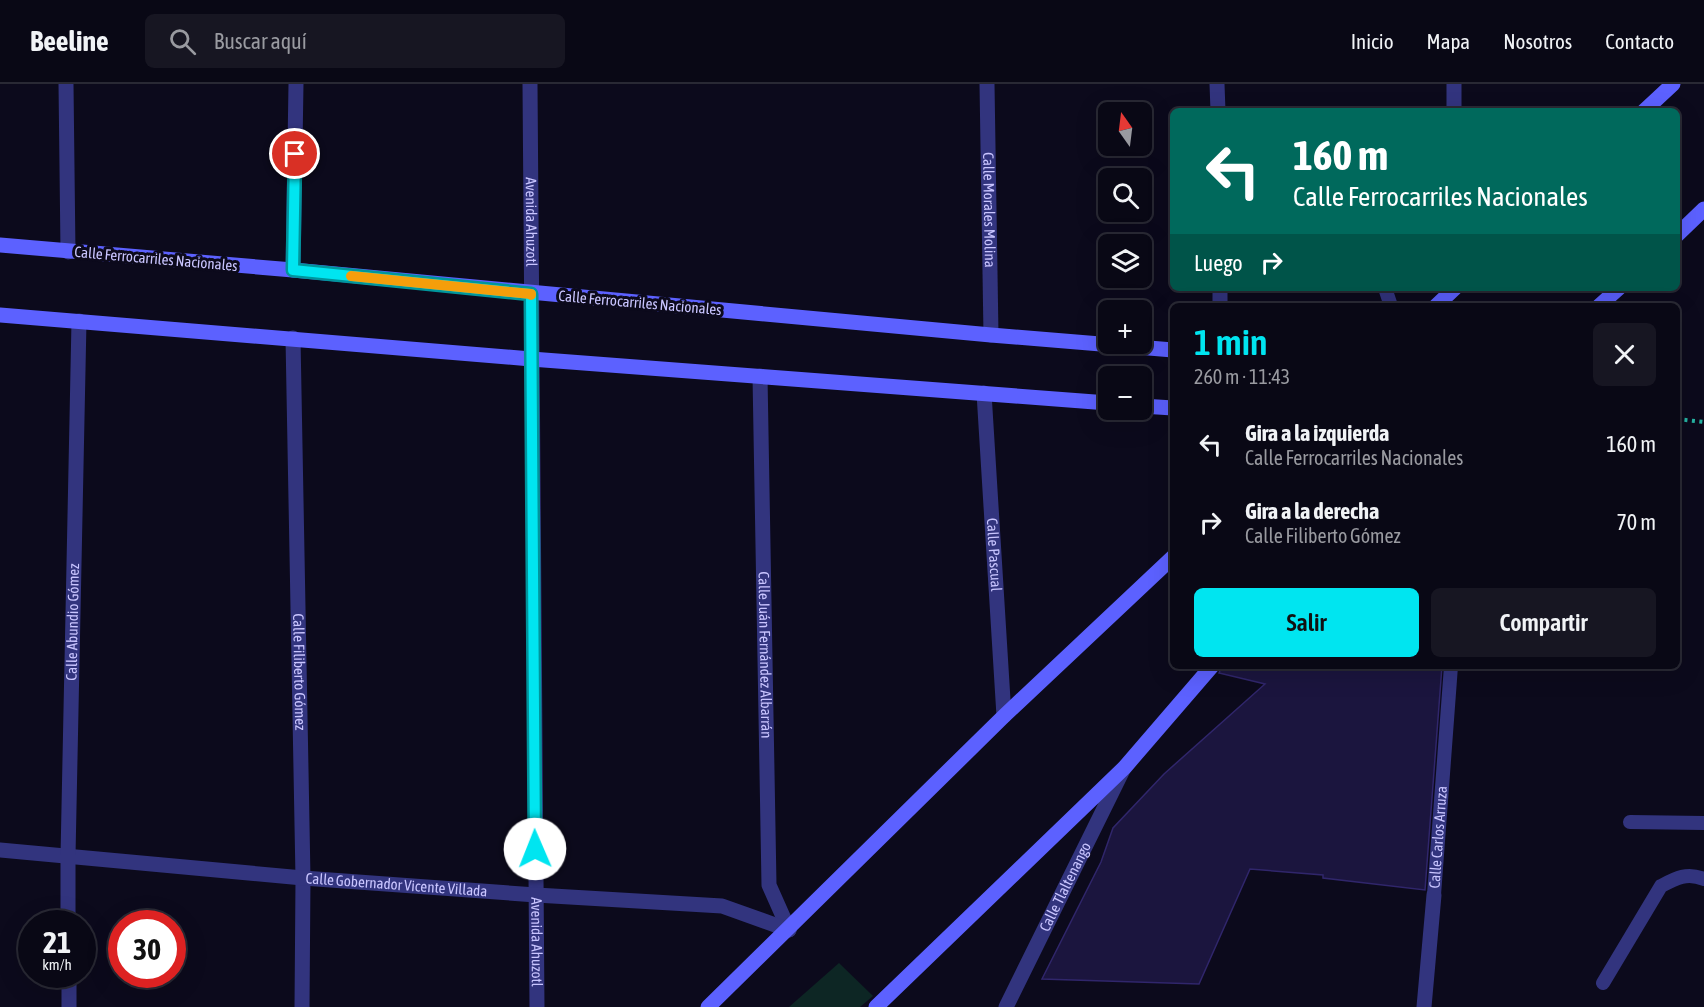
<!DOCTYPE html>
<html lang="es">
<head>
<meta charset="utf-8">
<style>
  :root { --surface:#090815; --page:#171622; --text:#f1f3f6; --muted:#999aa0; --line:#292934; --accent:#00e5f0 }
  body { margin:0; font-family:"Asap Condensed",sans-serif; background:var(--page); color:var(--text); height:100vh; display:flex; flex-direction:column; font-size:22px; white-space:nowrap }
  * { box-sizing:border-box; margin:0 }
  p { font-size:20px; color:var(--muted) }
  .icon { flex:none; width:33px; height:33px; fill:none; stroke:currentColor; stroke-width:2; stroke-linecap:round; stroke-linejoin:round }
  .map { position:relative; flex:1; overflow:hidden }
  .drawer { position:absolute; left:1170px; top:219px; width:510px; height:366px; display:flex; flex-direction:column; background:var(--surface); border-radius:9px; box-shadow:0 6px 24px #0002,0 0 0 2px var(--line) }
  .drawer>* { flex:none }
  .hud { position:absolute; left:1170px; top:24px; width:510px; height:183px; border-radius:9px; box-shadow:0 6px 24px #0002,0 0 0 2px var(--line); background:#00695c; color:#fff; overflow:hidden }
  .needle { width:39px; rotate:346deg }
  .controls { position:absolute; left:1098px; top:18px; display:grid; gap:12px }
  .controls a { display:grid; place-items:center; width:54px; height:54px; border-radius:9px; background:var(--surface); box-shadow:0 6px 24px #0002,0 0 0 2px var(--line); font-size:30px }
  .speed { position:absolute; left:18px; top:826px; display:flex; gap:12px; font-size:30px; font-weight:700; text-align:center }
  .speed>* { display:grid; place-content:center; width:78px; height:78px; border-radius:50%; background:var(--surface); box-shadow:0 6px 24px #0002,0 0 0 2px var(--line); line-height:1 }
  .speed small { font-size:15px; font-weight:400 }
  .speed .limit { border:9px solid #d22; background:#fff; color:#111 }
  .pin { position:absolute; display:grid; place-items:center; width:51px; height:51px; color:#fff; margin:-26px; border:3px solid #fff; border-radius:50%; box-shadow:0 2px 6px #0007 }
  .me { position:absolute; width:66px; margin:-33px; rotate:359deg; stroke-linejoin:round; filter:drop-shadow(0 0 4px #0008) }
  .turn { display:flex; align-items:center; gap:21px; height:126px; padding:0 24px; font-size:27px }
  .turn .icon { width:78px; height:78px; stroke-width:2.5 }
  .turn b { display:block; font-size:42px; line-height:51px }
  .then { display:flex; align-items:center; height:57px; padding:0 24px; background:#0003; gap:12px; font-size:22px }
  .round { display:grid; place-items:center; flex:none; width:63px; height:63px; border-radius:9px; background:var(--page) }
  .head { display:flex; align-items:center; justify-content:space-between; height:102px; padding:0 24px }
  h1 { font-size:36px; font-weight:600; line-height:45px; color:var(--accent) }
  .primary-button { display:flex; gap:12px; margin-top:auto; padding:12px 24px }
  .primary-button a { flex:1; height:69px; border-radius:9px; background:var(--accent); color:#111; font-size:24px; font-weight:600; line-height:69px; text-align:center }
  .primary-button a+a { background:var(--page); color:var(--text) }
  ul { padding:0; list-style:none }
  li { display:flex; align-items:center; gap:18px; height:78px; padding:0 24px }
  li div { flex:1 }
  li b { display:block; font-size:22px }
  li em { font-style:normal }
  header { display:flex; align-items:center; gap:36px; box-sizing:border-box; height:84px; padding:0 30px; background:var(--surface); border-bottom:2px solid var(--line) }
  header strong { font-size:28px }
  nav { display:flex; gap:33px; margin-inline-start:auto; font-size:21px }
  .search { width:420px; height:54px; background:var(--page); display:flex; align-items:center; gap:15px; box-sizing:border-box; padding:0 21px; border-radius:9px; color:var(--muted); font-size:22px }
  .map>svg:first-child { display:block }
</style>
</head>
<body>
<header>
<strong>Beeline</strong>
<div class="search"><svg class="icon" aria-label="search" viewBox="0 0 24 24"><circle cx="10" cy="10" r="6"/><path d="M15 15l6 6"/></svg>Buscar aquí</div>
<nav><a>Inicio</a><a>Mapa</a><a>Nosotros</a><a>Contacto</a></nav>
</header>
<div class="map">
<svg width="1704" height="923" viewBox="0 0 1704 923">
  <rect width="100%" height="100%" fill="#0c0a1c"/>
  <path fill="#0d2624" d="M 839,879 L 873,912 L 860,923 L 789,923 Z"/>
  <path fill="#1b153e" stroke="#30266b" stroke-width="1.5" d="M 1222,582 L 1442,582 L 1425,806 L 1323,794 L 1323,791 L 1250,785 L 1199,900 L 1042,895 L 1101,778 L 1113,744 L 1164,690 L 1265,600 L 1219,589 Z"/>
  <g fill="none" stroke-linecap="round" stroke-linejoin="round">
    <path stroke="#26b2a2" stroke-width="4" stroke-dasharray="3 4.5" stroke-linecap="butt" d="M 1677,335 L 1704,338"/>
    <g stroke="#32347e" stroke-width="14">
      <path d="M 1385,204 L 1391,222"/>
      <path d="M 1630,738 L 1704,739"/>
      <path id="s1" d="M 1434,811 L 1451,582"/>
      <path d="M 1603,899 L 1661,802 C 1676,794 1687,788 1704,795"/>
    </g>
    <g stroke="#32347e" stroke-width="15">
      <path d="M 66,0 L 68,168"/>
      <path id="s2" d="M 530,0 L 537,923"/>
      <path id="s3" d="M 987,0 L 991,251"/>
      <path d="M 1217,0 L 1218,27"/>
      <path d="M 1454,27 L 1454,0"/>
      <path d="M 293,186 L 296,0"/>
      <path d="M 1220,204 L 1220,222"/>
      <path id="s4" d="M 293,254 L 303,794 L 302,923"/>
      <path id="s5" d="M 760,292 L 769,801 L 789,846"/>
      <path id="s6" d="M 984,309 L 1004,632"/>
      <path id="s7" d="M 0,766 L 303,794 L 536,811 L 722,822 L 789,846"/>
      <path id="s8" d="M 68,840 L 68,772 L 79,237"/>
      <path d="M 69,891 L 69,923"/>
      <path id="s9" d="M 1006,923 L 1123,686"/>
      <path d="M 1424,923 L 1434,811"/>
    </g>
    <g stroke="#5c61ff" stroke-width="15">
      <path d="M 1644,27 L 1673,0"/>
      <path d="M 1677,151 L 1704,125"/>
      <path d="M 0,161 L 293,186 L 991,251 L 1173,266"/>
      <path d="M 1436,222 L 1455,204"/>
      <path d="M 1599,222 L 1619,204"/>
      <path d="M 0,231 L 531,275 L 1108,319"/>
      <path d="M 1142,322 L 1173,324"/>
      <path d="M 708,923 L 1004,632 L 1173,473"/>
      <path d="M 876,923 L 1125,683 L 1212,582"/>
    </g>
  </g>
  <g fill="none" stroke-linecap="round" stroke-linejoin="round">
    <defs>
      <path id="route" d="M 295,70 L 293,186 L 531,210 L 535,765"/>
    </defs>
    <use href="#route" stroke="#00959c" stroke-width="15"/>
    <use href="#route" stroke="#00e5f0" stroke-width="10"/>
    <path stroke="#f59e0b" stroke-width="10" d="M 351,192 L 531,210 L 531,211"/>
  </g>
  <g text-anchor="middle" stroke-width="6" stroke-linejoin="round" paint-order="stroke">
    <g font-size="15" fill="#c9c5ff" stroke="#0c0a1c">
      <text dy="5" stroke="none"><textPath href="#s3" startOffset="126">Calle Morales Molina</textPath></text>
      <text dy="5" stroke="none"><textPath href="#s2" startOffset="138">Avenida Ahuzotl</textPath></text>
      <text transform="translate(156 175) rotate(5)" y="5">Calle Ferrocarriles Nacionales</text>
      <text transform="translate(640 219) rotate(5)" y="5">Calle Ferrocarriles Nacionales</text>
      <text dy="5" stroke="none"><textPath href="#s6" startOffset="162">Calle Pascual</textPath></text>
      <text dy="5" stroke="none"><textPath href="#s8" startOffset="302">Calle Abundio Gómez</textPath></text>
      <text dy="5" stroke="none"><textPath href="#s5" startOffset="279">Calle Juán Fernández Albarrán</textPath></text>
      <text dy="5" stroke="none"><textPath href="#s4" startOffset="334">Calle Filiberto Gómez</textPath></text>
      <text dy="5" stroke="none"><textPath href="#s1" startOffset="58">Calle Carlos Arruza</textPath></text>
      <text dy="5" stroke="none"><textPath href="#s7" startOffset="398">Calle Gobernador Vicente Villada</textPath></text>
      <text dy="5" stroke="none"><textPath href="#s9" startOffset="134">Calle Tlaltenango</textPath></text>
      <text dy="5" stroke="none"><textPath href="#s2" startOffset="858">Avenida Ahuzotl</textPath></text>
    </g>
  </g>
</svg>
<div class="controls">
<a><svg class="needle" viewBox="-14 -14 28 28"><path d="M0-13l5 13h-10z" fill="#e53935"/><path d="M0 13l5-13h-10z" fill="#999aa0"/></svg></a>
<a><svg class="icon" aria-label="search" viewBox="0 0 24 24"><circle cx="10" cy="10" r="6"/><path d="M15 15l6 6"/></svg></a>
<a><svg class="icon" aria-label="layers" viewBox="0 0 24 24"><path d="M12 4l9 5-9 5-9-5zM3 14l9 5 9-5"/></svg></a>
<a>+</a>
<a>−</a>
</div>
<div class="speed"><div>21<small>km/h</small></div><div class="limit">30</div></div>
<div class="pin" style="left:295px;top:70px;background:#d93025"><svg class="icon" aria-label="arrive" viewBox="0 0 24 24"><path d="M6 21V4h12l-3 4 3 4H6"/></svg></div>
<svg class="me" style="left:535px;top:765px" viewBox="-20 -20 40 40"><circle r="19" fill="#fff"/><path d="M0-13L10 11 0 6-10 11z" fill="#00e5f0"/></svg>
<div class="hud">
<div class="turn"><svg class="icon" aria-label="left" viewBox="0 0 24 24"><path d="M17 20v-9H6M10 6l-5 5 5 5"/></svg><div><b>160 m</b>Calle Ferrocarriles Nacionales</div></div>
<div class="then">Luego<svg class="icon" aria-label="right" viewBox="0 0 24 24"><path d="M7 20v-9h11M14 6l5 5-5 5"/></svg></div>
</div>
<section class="drawer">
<div class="head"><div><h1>1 min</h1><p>260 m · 11:43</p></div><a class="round"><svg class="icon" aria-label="close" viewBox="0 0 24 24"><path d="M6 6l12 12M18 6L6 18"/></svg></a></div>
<ul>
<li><svg class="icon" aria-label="left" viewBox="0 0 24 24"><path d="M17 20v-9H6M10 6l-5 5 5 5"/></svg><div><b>Gira a la izquierda</b><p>Calle Ferrocarriles Nacionales</p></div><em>160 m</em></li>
<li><svg class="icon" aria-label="right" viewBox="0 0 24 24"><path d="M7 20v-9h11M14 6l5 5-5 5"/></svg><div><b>Gira a la derecha</b><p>Calle Filiberto Gómez</p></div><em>70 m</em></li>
</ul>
<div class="primary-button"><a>Salir</a><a>Compartir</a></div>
</section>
</div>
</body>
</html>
